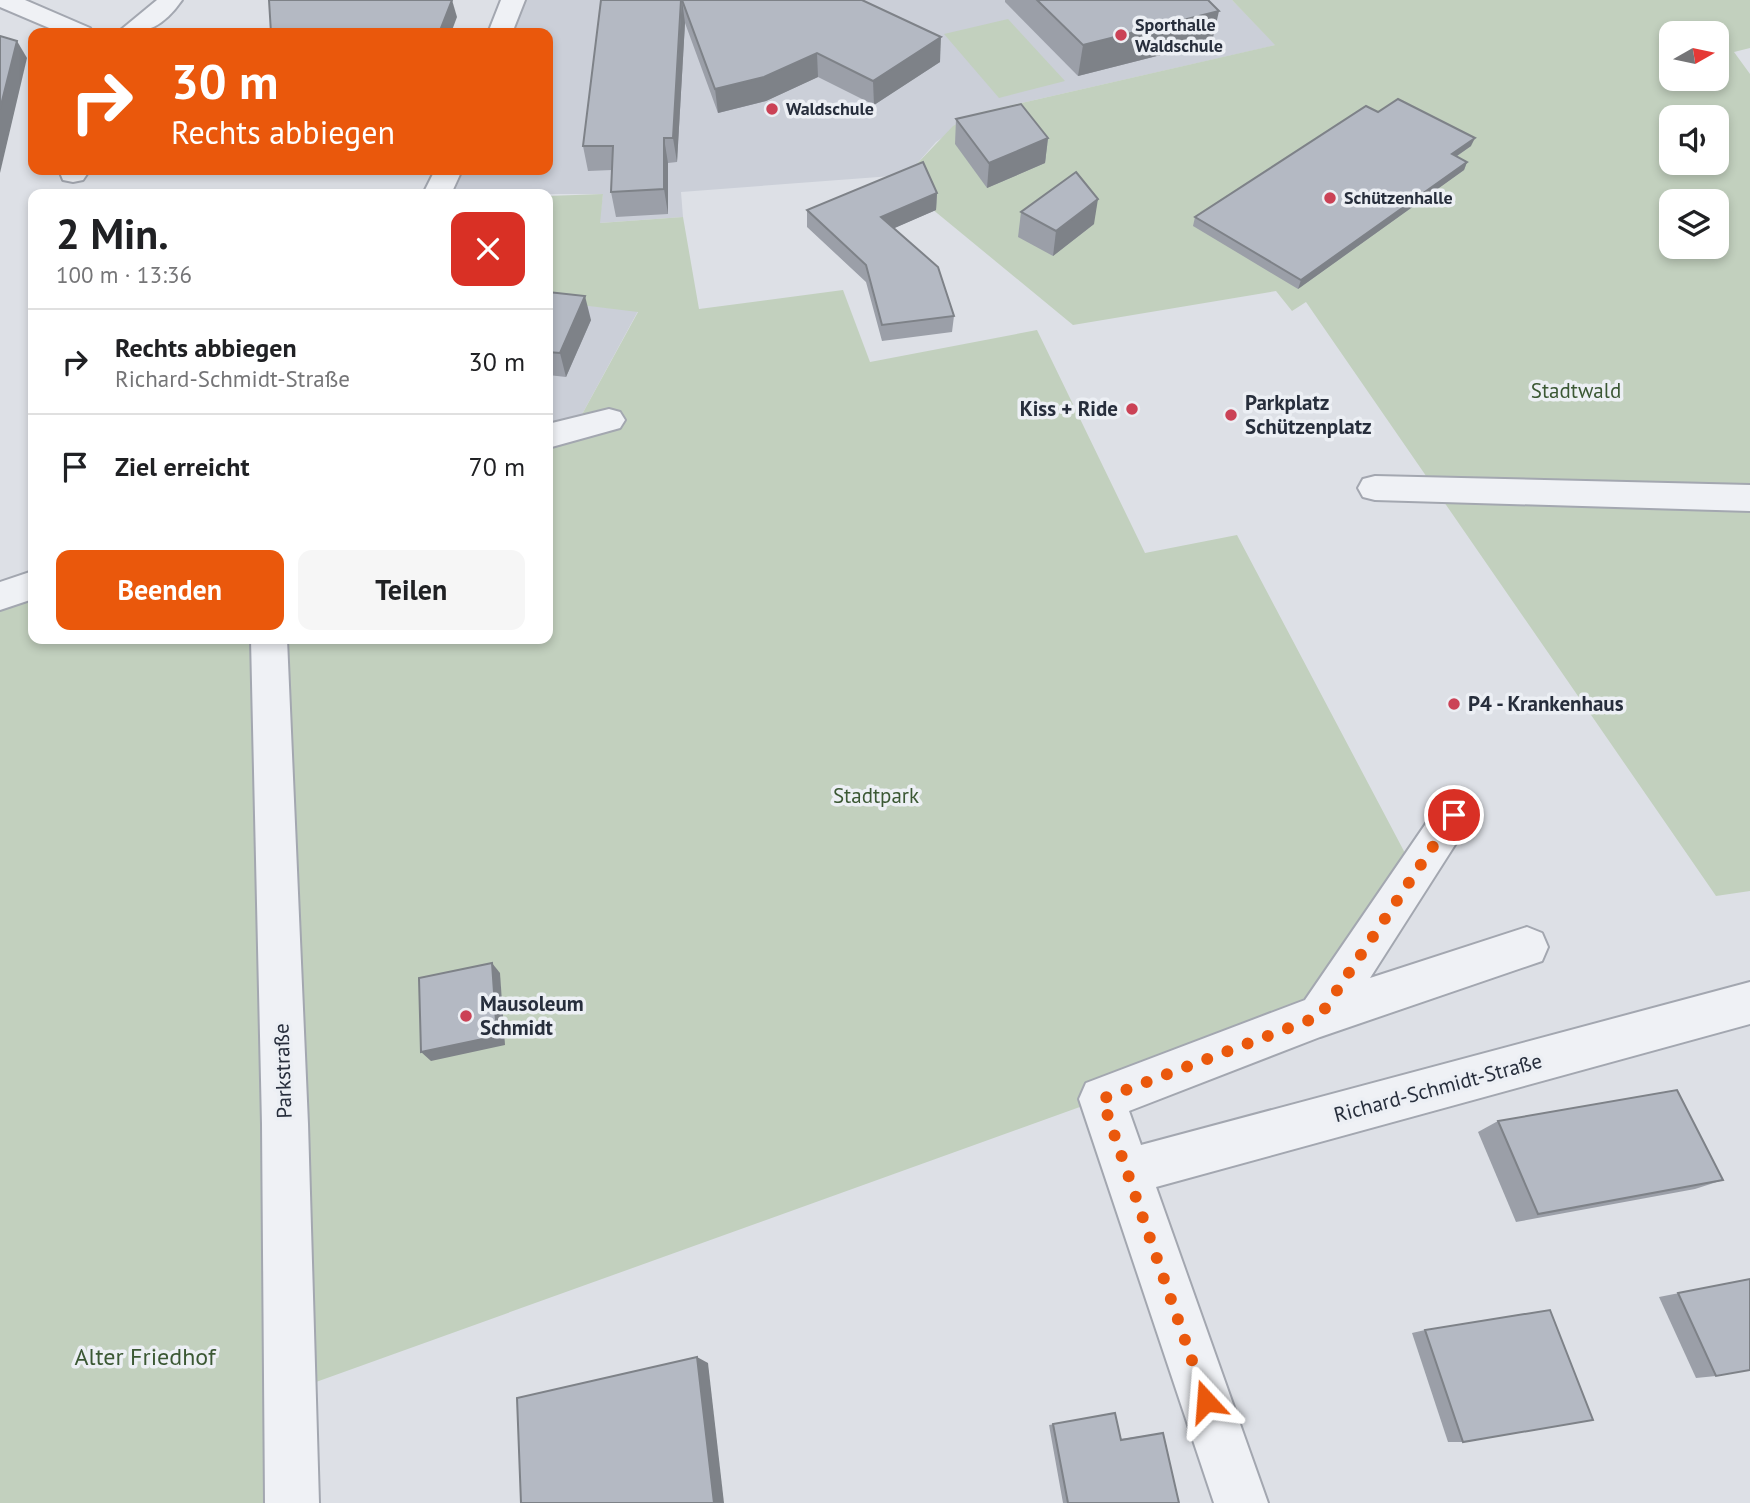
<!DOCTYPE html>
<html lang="de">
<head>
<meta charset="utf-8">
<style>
  :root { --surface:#fff; --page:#f6f6f6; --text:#202124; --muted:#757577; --line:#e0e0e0; --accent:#ea580c }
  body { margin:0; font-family:"PT Sans",sans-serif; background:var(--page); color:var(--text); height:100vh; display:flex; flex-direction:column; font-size:26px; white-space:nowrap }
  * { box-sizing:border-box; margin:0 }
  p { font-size:23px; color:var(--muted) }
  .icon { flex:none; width:38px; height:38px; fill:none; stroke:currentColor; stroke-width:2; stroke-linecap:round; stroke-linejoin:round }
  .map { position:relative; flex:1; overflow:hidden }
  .sheet { position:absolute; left:28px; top:189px; width:525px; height:455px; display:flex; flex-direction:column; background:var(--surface); border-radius:14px; box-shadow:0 4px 10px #0003 }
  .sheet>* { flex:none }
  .guide { position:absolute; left:28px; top:28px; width:525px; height:147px; border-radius:14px; box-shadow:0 4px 10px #0003; background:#ea580c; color:#fff; overflow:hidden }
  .needle { width:46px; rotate:81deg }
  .buttons { position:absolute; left:1659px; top:21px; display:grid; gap:14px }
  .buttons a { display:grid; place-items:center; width:70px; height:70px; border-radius:14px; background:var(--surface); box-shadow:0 4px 10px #0003; font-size:35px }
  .pin { position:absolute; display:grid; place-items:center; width:60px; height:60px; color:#fff; margin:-30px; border:4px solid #fff; border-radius:50%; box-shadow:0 2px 7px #0007 }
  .me { position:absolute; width:77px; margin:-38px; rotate:341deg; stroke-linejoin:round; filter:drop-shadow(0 0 5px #0008) }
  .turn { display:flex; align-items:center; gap:24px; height:147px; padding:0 28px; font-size:32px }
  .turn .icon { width:91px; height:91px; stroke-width:2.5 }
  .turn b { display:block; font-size:49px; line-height:60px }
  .round { display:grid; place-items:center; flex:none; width:74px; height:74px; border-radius:14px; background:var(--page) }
  .headline { display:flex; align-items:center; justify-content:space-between; height:119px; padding:0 28px }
  h1 { font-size:42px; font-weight:700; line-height:52px }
  .button { display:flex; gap:14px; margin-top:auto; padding:14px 28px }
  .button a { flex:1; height:80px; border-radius:14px; background:var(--accent); color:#fff; font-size:28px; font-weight:700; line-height:80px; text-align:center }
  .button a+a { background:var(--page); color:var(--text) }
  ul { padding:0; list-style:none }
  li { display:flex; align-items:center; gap:21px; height:105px; padding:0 28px; border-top:2px solid var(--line) }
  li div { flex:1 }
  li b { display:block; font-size:26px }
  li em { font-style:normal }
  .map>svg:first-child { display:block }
</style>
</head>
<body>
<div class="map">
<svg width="1750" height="1503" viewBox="0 0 1750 1503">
  <rect width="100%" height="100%" fill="#dde0e6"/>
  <g fill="#cbcfd8">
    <path d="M 513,0 L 1232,0 L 1276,45 L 978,113 L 936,142 L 915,166 L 892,176 L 681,192 L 683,217 L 599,223 L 603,194 L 437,194 L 448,170 L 548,170 L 548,33 L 500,33 Z"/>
    <path d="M 548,301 L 638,311 L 574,429 L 548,436 Z"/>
  </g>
  <g fill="#c2d0be" fill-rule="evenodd">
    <path d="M 1232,0 L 1750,0 L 1750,48 L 1734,52 L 1750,74 L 1750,891 L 1716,896 L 1306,302 L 1292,311 L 1276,291 L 1073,325 L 892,176 L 915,166 L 953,126 L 978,113 L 1275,45 ZM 1671,33 L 1717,33 L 1717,79 L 1671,79 ZM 1671,117 L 1717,117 L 1717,163 L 1671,163 ZM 1671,201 L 1717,201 L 1717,247 L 1671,247 Z"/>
    <path d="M 1008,19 L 1065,81 L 999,98 L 944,34 Z"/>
    <path d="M 603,194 L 600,223 L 683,217 L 699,309 L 843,290 L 870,362 L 1037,330 L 1145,553 L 1237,535 L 1415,872 L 1320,1016 L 1102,1099 L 291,1391 L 292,1503 L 0,1503 L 0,596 L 33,585 L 33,639 L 548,639 L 548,436 L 574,429 L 638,312 L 548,301 L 548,196 Z"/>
  </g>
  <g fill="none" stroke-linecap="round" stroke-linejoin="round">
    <defs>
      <g id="minor">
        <path d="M 0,0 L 25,0 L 90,28 L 93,33 L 61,33 L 0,7 Z"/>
        <path d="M 157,0 L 182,0 C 163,27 148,33 117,33 Z"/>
        <path d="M 501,0 L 525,0 L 512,33 L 488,33 Z"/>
        <path d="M 59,170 L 85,170 L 87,174 L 83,180 L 73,182 L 63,180 Z"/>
        <path d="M 435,170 L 462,170 L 451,194 L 423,194 Z"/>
        <path d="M 609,409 L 620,412 L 625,420 L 620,428 L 548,448 L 548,424 Z"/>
        <path d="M 1375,476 L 1750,485 L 1750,511 L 1375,500 L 1363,497 L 1358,488 L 1363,479 Z"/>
        <path d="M 33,571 L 33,599 L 0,610 L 0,582 Z"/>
        <path d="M 251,639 L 287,639 L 308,1124 L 319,1503 L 265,1503 L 262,1124 Z"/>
        <path d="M 1454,797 L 1468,803 L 1474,815 L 1370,978 L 1527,927 L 1542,933 L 1548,947 L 1542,961 L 1320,1037 L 1129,1111 L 1141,1145 L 1750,982 L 1750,1024 L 1156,1187 L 1268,1503 L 1214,1503 L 1079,1099 L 1086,1083 L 1305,1000 L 1440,803 Z"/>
      </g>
    </defs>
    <use href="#minor" stroke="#a3a7b0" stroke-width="4"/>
    <use href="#minor" fill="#eff1f5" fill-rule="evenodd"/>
  </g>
  <g fill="#9b9fa8">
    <path d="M 601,0 L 862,0 L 940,62 L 874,105 L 818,77 L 766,101 L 718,113 L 685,23 L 677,162 L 668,163 L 668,214 L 616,217 L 611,192 L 612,170 L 588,171 L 583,146 Z"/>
    <path d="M 1005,0 L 1208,0 L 1212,42 L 1078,76 L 1005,2 Z"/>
    <path d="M 1378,112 L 1471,146 L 1457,156 L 1467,162 L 1464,170 L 1298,289 L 1193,226 L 1195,217 Z"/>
    <path d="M 956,119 L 1048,138 L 1045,163 L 987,188 L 955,144 Z"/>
    <path d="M 937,193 L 936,210 L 894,228 L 954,316 L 952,332 L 882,341 L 866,282 L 807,227 L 807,210 Z"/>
    <path d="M 1021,212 L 1094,224 L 1053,256 L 1018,237 Z"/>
    <path d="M 548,292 L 591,320 L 566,377 L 548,375 Z"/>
    <path d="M 1498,1121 L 1723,1180 L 1695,1189 L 1516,1222 L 1478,1132 Z"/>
    <path d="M 1750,1279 L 1716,1376 L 1696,1378 L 1659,1297 Z"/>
    <path d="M 1425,1330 L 1463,1442 L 1448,1442 L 1412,1333 Z"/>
    <path d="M 1115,1413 L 1121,1439 L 1163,1433 L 1179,1503 L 1063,1503 L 1049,1425 Z"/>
  </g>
  <g fill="#7e8288">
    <path d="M 452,0 L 457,17 L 451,33 L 439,33 Z"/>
    <path d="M 682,0 L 685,23 L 677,162 L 673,138 Z"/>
    <path d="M 1219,11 L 1212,42 L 1078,76 L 1083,45 Z"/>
    <path d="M 941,37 L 940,62 L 874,105 L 873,81 Z"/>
    <path d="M 17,41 L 27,58 L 0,173 L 0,109 Z"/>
    <path d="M 817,53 L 818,77 L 766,101 L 718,113 L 715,89 Z"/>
    <path d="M 664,138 L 668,163 L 668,214 L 664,189 Z"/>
    <path d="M 1048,138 L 1045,163 L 987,188 L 989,163 Z"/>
    <path d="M 1475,138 L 1471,146 L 1448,162 L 1452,154 Z"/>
    <path d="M 1467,162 L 1464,170 L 1298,289 L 1301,280 Z"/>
    <path d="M 937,193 L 936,210 L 881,234 L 881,217 Z"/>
    <path d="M 1098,199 L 1094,224 L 1053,256 L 1056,231 Z"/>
    <path d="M 585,296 L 591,320 L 566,377 L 560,353 Z"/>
    <path d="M 492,963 L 500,973 L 505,1045 L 431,1061 L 421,1052 Z"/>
    <path d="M 697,1357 L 708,1363 L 724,1503 L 714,1503 Z"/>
  </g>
  <g fill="#b4b9c3" stroke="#7e8288" stroke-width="2">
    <path d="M 269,0 L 452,0 L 439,33 L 271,33 Z"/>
    <path d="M 601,0 L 681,0 L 673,138 L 664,138 L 664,189 L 611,192 L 613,146 L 583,146 Z"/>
    <path d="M 682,0 L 862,0 L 941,37 L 873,81 L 817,53 L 764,77 L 715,89 Z"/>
    <path d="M 1037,0 L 1208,0 L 1219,11 L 1083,45 Z"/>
    <path d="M 0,36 L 17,41 L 0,109 Z"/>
    <path d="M 1398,99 L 1475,138 L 1452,154 L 1467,162 L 1301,280 L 1195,217 L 1366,106 L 1378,112 Z"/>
    <path d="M 1021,104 L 1048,138 L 989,163 L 956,119 Z"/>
    <path d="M 923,162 L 937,193 L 881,217 L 938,267 L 954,316 L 882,325 L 866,265 L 807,210 Z"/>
    <path d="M 1076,172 L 1098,199 L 1056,231 L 1021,212 Z"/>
    <path d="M 548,292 L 585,296 L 560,353 L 548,352 Z"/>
    <path d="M 492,963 L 497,1036 L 421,1052 L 419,978 Z"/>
    <path d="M 1677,1090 L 1723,1180 L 1538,1214 L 1498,1121 Z"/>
    <path d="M 1750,1279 L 1750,1370 L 1716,1376 L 1678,1293 Z"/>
    <path d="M 1550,1310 L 1593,1420 L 1463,1442 L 1425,1330 Z"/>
    <path d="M 697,1357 L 714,1503 L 521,1503 L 517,1398 Z"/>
    <path d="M 1115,1413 L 1121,1440 L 1163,1433 L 1179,1503 L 1068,1503 L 1053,1424 Z"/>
  </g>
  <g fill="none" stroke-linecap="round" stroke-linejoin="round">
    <path stroke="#ea580c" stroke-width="12" stroke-dasharray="0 21.6" d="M 1206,1401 L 1102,1099 L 1320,1016 L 1454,815"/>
  </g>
  <g fill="#cb4256" stroke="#eceff4" stroke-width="2.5">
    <circle cx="1121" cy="35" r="7"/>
    <circle cx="772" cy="109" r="7"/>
    <circle cx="1330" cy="198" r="7"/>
    <circle cx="1132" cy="409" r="7"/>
    <circle cx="1231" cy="415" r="7"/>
    <circle cx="1454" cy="704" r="7"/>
    <circle cx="466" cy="1016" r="7"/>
  </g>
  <g text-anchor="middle" stroke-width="7" stroke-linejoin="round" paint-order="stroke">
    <g font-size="18" font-weight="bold" fill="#272e3c" stroke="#eceff4" text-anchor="start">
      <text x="1135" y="31">Sporthalle<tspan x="1135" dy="21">Waldschule</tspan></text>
      <text x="786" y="115">Waldschule</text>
      <text x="1344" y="204">Schützenhalle</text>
    </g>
    <g font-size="21" fill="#3b5834" stroke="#eceff4">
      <text x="1576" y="398">Stadtwald</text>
      <text x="876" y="803">Stadtpark</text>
    </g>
    <g font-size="21" font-weight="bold" fill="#272e3c" stroke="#eceff4" text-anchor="start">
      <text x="1245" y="410">Parkplatz<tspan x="1245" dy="24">Schützenplatz</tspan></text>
      <text x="1118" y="416" text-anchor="end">Kiss + Ride</text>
      <text x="1468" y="711">P4 - Krankenhaus</text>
      <text x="480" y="1011">Mausoleum<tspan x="480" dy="24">Schmidt</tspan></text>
    </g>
    <g font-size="21" fill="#272e3c" stroke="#eceff4">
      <text transform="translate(283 1071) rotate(-92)" y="7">Parkstraße</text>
      <text transform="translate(1438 1088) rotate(-15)" y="7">Richard-Schmidt-Straße</text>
    </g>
    <g font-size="24" fill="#3b5834" stroke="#eceff4">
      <text x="145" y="1365">Alter Friedhof</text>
    </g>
  </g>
</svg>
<div class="buttons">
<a><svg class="needle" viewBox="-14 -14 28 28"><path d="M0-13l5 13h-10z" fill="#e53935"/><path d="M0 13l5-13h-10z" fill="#757577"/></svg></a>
<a><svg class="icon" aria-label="sound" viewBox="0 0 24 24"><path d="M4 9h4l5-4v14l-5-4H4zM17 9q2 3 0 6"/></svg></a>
<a><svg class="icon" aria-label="layers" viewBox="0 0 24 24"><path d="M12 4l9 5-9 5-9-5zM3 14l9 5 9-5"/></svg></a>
</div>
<div class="pin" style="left:1454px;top:815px;background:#d93025"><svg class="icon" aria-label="arrive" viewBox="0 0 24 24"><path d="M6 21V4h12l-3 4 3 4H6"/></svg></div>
<svg class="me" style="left:1206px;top:1401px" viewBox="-20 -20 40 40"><path d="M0-17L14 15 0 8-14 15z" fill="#ea580c" stroke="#fff" stroke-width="4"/></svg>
<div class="guide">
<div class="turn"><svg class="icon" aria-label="right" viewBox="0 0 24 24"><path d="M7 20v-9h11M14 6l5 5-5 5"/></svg><div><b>30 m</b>Rechts abbiegen</div></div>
</div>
<section class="sheet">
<div class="headline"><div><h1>2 Min.</h1><p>100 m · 13:36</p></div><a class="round" style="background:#d93025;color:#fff"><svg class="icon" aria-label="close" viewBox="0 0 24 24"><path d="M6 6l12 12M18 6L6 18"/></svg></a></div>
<ul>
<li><svg class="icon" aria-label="right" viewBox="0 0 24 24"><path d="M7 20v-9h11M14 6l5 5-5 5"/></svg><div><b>Rechts abbiegen</b><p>Richard-Schmidt-Straße</p></div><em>30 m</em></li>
<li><svg class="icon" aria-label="arrive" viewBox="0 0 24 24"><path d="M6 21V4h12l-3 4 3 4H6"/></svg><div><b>Ziel erreicht</b></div><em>70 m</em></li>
</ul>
<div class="button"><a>Beenden</a><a>Teilen</a></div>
</section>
</div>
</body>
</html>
